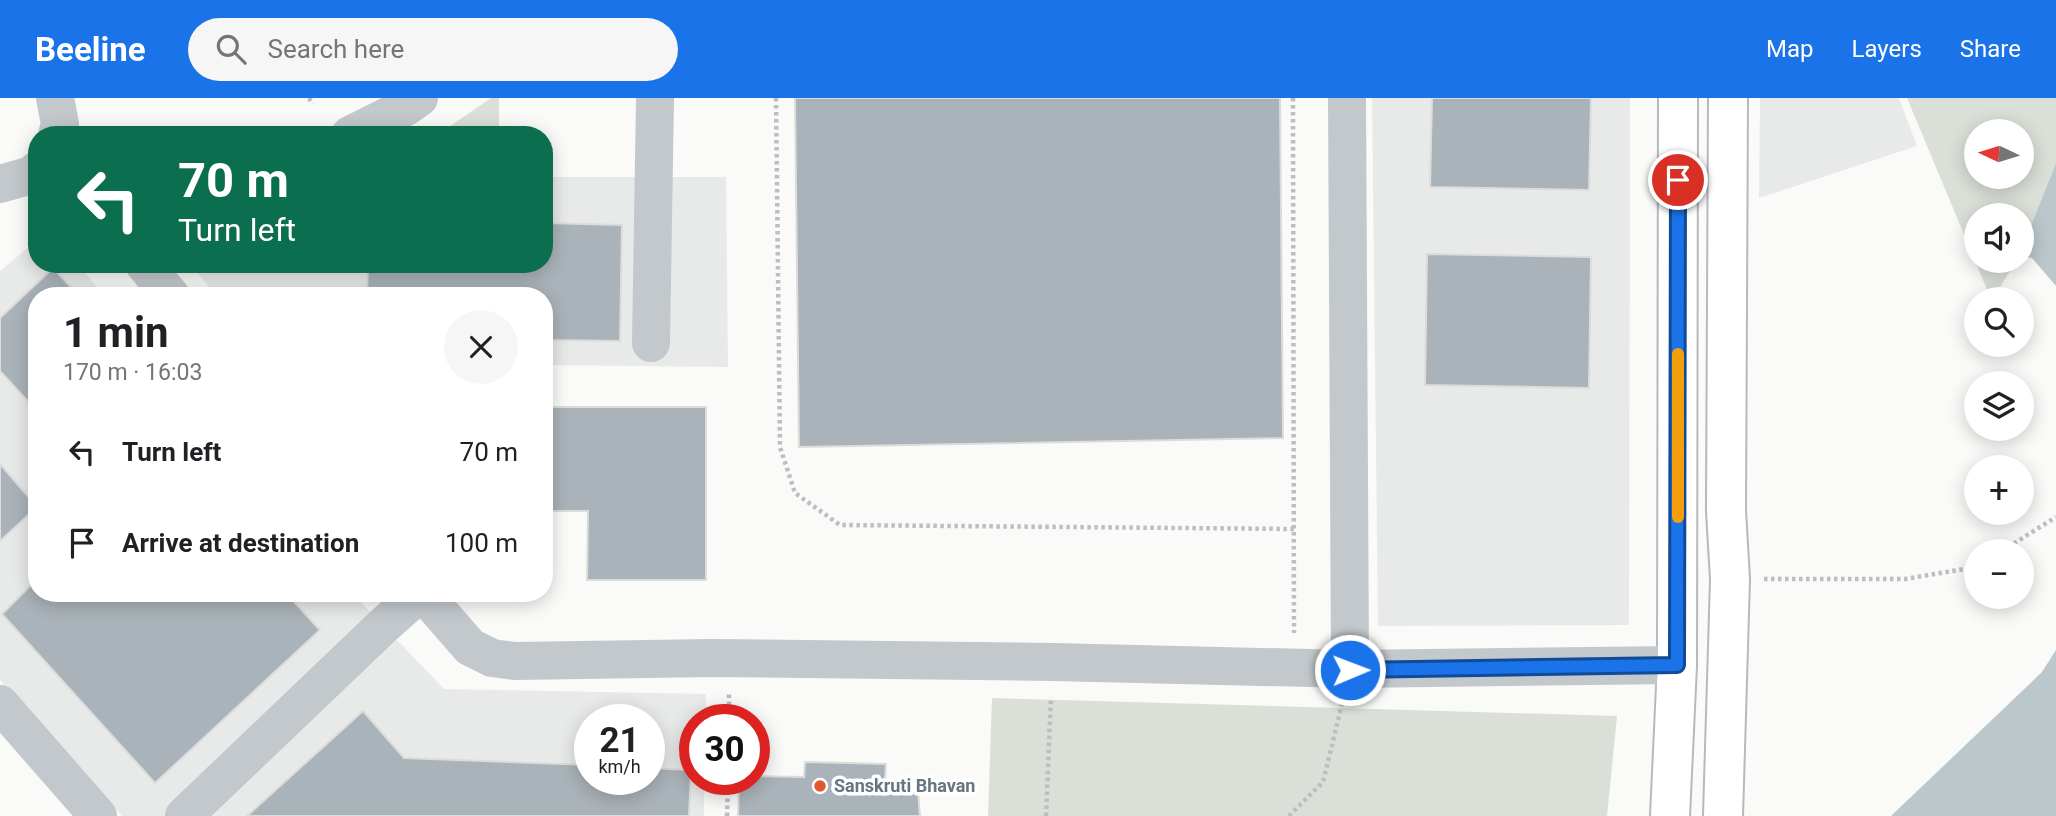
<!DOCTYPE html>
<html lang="en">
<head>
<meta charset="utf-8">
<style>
  :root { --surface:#fff; --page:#f6f6f6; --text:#202124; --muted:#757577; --accent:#1a73e8 }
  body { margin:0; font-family:Roboto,sans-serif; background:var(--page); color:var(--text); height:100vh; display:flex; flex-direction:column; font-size:26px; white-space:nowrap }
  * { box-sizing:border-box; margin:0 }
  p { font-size:23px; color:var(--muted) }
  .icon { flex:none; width:38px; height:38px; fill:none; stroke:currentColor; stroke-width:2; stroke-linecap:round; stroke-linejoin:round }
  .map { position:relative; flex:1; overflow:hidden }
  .drawer { position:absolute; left:28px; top:189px; width:525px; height:315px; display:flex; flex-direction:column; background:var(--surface); border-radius:28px; box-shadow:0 4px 18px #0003 }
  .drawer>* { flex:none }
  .hud { position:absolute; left:28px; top:28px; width:525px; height:147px; border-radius:28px; box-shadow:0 4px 18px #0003; background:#0b6e4f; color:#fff; overflow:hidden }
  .needle { width:46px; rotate:274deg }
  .tools { position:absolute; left:1964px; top:21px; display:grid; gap:14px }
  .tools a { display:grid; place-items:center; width:70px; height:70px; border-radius:50%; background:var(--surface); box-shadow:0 4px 18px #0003; font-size:35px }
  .speed { position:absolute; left:574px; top:606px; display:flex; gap:14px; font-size:35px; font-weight:700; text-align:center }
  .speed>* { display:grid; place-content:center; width:91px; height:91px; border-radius:50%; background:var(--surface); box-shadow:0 4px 18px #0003; line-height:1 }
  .speed small { font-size:18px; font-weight:400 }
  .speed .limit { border:10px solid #d22; background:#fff; color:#111 }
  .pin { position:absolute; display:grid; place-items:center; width:60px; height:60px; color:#fff; margin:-30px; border:4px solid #fff; border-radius:50%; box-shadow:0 2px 7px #0007 }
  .me { position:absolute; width:77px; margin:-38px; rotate:89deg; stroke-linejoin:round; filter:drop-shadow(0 0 5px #0008) }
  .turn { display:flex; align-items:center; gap:24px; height:147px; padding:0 35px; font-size:32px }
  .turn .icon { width:91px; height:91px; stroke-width:2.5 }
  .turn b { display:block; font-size:49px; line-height:60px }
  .round { display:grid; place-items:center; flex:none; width:74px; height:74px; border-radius:37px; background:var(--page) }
  .headline { display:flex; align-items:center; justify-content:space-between; height:119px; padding:0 35px }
  h1 { font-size:42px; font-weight:700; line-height:52px }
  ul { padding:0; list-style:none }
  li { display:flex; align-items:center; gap:21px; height:91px; padding:0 35px }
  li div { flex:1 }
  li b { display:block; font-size:26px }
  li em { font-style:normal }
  header { display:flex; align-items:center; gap:42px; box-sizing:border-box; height:98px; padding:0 35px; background:var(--accent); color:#fff }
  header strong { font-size:33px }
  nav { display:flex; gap:38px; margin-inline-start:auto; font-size:24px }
  .search { width:490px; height:63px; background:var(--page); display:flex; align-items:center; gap:18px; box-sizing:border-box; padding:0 24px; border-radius:38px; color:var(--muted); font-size:26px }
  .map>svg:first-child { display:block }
</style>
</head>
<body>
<header>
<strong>Beeline</strong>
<div class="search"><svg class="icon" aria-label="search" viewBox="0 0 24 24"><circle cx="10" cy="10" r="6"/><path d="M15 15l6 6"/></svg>Search here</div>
<nav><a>Map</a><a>Layers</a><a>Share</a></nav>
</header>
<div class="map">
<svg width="2056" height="718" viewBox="0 0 2056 718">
  <rect width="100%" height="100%" fill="#fafaf8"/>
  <g fill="#e8e9e9" fill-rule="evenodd">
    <path d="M 1372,0 L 1630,0 L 1629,527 L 1378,528 Z"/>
    <path d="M 1760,0 L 1899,0 L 1917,48 L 1759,100 Z"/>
    <path d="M 544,79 L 726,79 L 728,269 L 544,267 L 544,198 L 217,198 L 190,166 L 544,166 Z"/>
    <path d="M 37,142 L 37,166 L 78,166 L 104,198 L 37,198 L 37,495 L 352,495 L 444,591 L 706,596 L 706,621 L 695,621 L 695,681 L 704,681 L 704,718 L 122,718 L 0,582 L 0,173 ZM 590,621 L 649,621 L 649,681 L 590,681 Z"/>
  </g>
  <g fill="#dadfd7" fill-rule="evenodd">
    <path d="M 491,0 L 499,0 L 499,37 L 437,37 Z"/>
    <path d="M 1907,0 L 2056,0 L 2056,65 L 2021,152 L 2021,117 L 1976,117 L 1976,163 L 2016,163 L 1993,201 L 1991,201 ZM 1976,33 L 2021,33 L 2021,79 L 1976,79 Z"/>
    <path d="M 992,600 L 1617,618 L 1607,718 L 988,718 Z"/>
  </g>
  <g fill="#bbc7cb">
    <path d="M 2056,65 L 2056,188 L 2032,160 L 2021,158 L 2021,152 Z"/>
    <path d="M 2056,552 L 2056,718 L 1891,718 L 2042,574 Z"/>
  </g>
  <g fill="#aab3b9" stroke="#dcdcda" stroke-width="2">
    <path d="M 795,0 L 1280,0 L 1283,340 L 799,349 Z"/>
    <path d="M 1432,0 L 1591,0 L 1589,92 L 1430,89 Z"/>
    <path d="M 544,125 L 622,127 L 620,243 L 544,242 L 544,198 L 367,198 L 368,166 L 544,166 Z"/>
    <path d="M 1427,156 L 1591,159 L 1589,290 L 1425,287 Z"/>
    <path d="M 53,170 L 79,198 L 37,198 L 37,313 L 0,273 L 0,220 Z"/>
    <path d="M 544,309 L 706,309 L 706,482 L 587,482 L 588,413 L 544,413 Z"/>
    <path d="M 0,366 L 37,409 L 0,443 Z"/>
    <path d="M 37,481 L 37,495 L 286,495 L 320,532 L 155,685 L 2,516 Z"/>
    <path d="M 363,613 L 404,660 L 590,667 L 590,681 L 649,681 L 649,670 L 691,672 L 689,718 L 247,718 Z"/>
    <path d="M 805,664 L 886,666 L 885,681 L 918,694 L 920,718 L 738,718 L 739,681 L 754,681 L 754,678 L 804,679 Z"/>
  </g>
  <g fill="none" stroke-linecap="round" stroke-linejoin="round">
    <defs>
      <g id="major">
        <path d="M 1670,718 L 1677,567 L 1678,0"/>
        <path d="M 1723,718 L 1730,481 L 1726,413 L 1728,0"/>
      </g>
    </defs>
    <use href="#major" stroke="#b5babe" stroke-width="42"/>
    <g stroke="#bbbfc2" stroke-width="4.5" stroke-dasharray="3.5 3.5" stroke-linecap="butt">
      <path d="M 309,0 L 313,6"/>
      <path d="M 776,0 L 780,349 L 795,395 L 840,427 L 1294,431"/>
      <path d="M 1293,0 L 1294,535"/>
      <path d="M 2002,453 L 2056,419"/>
      <path d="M 1764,481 L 1905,481 L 1976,469"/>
      <path d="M 729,621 L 729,596"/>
      <path d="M 727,718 L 728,681"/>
      <path d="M 1046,718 L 1051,599"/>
      <path d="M 1289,718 L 1323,684 L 1342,606"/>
    </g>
    <g stroke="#c3c8cc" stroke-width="38">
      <path d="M 55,0 L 60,26 L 57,37"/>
      <path d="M 1347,0 L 1350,571"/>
      <path d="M 350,37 L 406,9 L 419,0"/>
      <path d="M 0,86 L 32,77 L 37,72"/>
      <path d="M 144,166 L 171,198"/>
      <path d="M 651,245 L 655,0"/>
      <path d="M 423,495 L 470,549 L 492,560 L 515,563 L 712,560 L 1053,564 L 1350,571 L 1677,567"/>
      <path d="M 0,606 L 98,718"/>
      <path d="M 184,718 L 383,528 L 420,495"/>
    </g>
    <use href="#major" stroke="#fff" stroke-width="38"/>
  </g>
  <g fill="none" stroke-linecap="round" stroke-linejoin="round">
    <defs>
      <path id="route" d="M 1350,572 L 1677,567 L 1678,82"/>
    </defs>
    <use href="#route" stroke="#114b97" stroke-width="18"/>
    <use href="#route" stroke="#1a73e8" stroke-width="12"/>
    <path stroke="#f59e0b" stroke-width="12" d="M 1678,419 L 1678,256"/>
  </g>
  <circle fill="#e4572e" stroke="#fff" stroke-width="2.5" cx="820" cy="688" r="7"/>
  <g text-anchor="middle" stroke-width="7" stroke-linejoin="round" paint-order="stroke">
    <g font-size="18" font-weight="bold" fill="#657683" stroke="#fff" text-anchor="start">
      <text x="834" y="694">Sanskruti Bhavan</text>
    </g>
  </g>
</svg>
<div class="tools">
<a><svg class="needle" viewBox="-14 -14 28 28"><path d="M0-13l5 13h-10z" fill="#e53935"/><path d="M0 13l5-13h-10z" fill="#757577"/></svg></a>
<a><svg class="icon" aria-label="sound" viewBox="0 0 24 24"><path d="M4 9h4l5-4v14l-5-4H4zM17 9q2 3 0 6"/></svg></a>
<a><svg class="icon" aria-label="search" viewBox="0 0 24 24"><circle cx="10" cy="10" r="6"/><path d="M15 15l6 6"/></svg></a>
<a><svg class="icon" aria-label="layers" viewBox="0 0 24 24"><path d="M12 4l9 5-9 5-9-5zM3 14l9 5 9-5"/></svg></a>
<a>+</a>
<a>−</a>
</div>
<div class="speed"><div>21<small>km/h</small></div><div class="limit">30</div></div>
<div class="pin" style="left:1678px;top:82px;background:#d93025"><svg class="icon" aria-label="arrive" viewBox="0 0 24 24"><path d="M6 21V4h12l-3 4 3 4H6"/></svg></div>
<svg class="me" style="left:1350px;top:572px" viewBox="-20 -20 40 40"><circle r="17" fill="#1a73e8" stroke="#fff" stroke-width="3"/><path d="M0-11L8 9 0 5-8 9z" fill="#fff"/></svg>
<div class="hud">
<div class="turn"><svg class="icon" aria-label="left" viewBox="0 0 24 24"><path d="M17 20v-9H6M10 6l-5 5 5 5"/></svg><div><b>70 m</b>Turn left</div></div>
</div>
<section class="drawer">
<div class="headline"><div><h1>1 min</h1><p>170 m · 16:03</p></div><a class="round"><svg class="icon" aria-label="close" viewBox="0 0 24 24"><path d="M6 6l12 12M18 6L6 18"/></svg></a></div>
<ul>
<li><svg class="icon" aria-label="left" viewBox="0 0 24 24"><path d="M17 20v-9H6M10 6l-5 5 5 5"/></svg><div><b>Turn left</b></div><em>70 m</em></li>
<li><svg class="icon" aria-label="arrive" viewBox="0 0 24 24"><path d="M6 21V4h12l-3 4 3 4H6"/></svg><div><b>Arrive at destination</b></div><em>100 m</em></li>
</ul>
</section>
</div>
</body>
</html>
